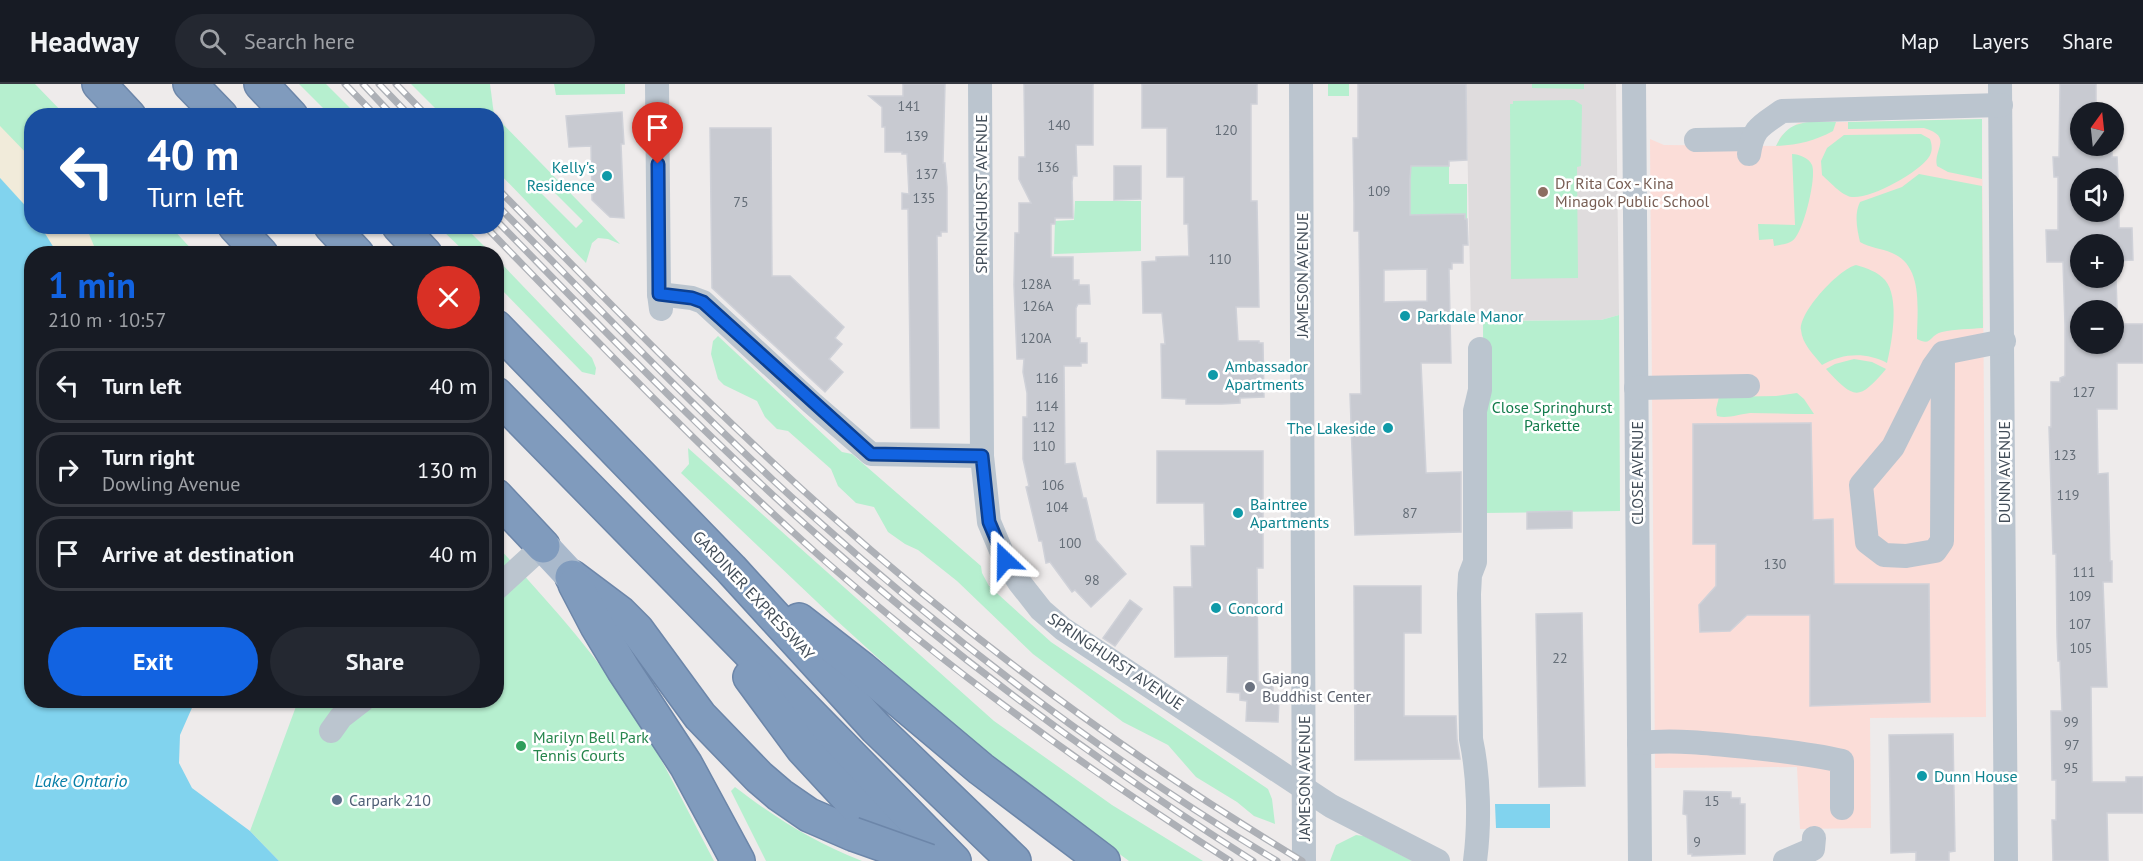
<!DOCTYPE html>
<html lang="en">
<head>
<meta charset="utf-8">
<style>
  :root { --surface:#171b24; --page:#242831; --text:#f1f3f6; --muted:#9ea1a6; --line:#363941; --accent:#1263e1 }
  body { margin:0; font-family:"PT Sans",sans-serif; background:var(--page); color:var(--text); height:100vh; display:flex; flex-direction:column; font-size:22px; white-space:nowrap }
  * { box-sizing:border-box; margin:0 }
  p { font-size:20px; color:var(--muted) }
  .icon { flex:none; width:33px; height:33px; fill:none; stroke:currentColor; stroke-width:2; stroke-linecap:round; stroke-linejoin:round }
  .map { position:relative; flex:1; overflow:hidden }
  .sheet { position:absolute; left:24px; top:162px; width:480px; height:462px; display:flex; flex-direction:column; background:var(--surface); border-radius:24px; box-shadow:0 2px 4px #0004 }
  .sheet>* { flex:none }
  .top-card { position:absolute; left:24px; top:24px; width:480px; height:126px; border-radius:24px; box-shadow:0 2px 4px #0004; background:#1a4fa0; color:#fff; overflow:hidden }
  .needle { width:39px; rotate:15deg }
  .tools { position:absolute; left:2070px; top:18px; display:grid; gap:12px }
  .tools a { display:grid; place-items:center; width:54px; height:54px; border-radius:50%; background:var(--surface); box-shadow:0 2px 4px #0004; font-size:30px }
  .pin { position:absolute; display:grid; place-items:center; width:51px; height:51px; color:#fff; margin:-62px -26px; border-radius:50% 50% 50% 0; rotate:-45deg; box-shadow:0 0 6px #0007 }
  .pin .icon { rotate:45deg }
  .me { position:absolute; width:66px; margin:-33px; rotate:337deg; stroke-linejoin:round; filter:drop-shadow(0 0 4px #0008) }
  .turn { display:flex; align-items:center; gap:21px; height:126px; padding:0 24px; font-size:27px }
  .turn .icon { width:78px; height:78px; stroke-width:2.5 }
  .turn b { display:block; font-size:42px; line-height:51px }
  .round { display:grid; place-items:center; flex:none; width:63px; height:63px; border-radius:32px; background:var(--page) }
  .headline { display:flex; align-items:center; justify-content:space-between; height:102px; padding:0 24px }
  h1 { font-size:36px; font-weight:600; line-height:45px; color:var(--accent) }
  .button { display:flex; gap:12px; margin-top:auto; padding:12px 24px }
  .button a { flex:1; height:69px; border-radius:36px; background:var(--accent); color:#fff; font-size:24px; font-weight:600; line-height:69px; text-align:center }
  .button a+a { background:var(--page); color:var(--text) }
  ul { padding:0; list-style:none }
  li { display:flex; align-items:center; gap:18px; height:75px; margin:0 12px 9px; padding:0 12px; border:3px solid var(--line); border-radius:24px }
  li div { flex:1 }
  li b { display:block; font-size:22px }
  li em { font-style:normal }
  header { display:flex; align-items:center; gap:36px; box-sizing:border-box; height:84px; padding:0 30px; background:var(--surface); border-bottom:2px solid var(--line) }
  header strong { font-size:28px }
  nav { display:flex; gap:33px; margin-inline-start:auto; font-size:21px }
  .search { width:420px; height:54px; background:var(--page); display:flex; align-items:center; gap:15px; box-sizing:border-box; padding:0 21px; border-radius:33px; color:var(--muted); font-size:22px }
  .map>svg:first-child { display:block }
</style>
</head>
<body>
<header>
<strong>Headway</strong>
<div class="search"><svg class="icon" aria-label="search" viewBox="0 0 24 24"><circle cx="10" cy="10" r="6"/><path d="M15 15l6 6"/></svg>Search here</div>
<nav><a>Map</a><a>Layers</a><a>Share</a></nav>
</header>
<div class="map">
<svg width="2143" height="777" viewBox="0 0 2143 777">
  <rect width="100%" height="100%" fill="#eeebeb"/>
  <path fill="#dfdcdd" d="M 1466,0 L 1616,0 L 1619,231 L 1601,236 L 1471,237 Z"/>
  <path fill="#fbddd8" d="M 1982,35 L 1986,633 L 1870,634 L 1871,744 L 1800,745 L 1797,683 L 1655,684 L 1650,55 L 1664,61 L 1776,62 L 1781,52 L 1798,39 Z"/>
  <g fill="#b6efcf" fill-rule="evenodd">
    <path d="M 0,0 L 35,0 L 65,31 L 32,32 L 31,128 L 0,94 Z"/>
    <path d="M 299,0 L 326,0 L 357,31 L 330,31 Z"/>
    <path d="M 411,0 L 490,0 L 494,31 L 442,31 Z"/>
    <path d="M 554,0 L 625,0 L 625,10 L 556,11 Z"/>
    <rect x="1328" y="0" width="21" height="12"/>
    <path d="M 1532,0 L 1584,0 L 1584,5 L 1532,4 Z"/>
    <path d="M 1574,16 L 1582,21 L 1581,82 L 1577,83 L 1578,194 L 1511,195 L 1510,20 L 1513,20 L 1513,17 Z"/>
    <path d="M 497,34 L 620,160 L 608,155 L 598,154 L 592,159 L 586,179 L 497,87 ZM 547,101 L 583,137 L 576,144 L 540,108 Z"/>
    <path d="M 1982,35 L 1982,95 L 1948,88 L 1937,82 C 1933,65 1954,53 1924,44 L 1848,45 L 1848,38 Z"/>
    <path d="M 1836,38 L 1833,47 C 1814,57 1798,61 1776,62 C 1789,34 1809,38 1836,38 Z"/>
    <path d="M 1921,50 L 1930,55 C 1932,61 1933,67 1929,73 C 1918,89 1871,115 1852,113 C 1842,112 1829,97 1822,91 L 1821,77 L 1827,64 L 1844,51 Z"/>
    <path d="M 1792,70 C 1799,70 1809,74 1812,81 C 1817,93 1803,151 1792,157 C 1788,160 1779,161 1774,162 L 1773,155 L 1759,156 L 1758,140 L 1795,141 Z"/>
    <path d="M 1411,82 L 1449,82 L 1449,100 L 1467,100 L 1467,135 L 1410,131 L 1410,124 L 1405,123 L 1405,95 L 1410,94 Z"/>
    <path d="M 1919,90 L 1982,102 L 1983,244 C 1970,245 1955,245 1942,248 C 1929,251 1932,263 1917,255 C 1917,226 1924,182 1892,169 C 1881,164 1870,164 1860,158 C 1857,145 1854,130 1860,118 L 1902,103 Z"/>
    <path d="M 1075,117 L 1141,117 L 1141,167 L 1054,170 L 1055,137 L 1074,136 Z"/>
    <path d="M 41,143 L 171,143 L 195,169 L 57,169 Z"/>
    <path d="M 439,143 L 465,143 L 491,169 L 466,169 Z"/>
    <path d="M 497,175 L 592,274 L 596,284 L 595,291 L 582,288 L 497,201 Z"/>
    <path d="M 1856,181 C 1867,184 1878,188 1885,196 C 1900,214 1892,258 1887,279 C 1866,268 1843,269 1822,281 C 1814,271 1802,260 1801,246 C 1799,228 1839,185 1856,181 Z"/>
    <path d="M 1619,231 L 1620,427 L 1484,429 L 1483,237 L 1601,236 Z"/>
    <path d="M 718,252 L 842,368 L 852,370 L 981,482 L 982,489 L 989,502 L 1051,558 L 1268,705 L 1272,715 L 1275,740 L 1254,732 L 1237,718 L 1196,693 L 1168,661 L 1123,638 L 1033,570 L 957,497 L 918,466 L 905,460 L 888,448 L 874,423 L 856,419 L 838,402 L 831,385 L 788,347 L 777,345 L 765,333 L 757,317 L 724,301 L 718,295 L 711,270 L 713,257 Z"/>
    <path d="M 1854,275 L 1872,278 L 1886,285 C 1858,318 1854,315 1826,285 L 1835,280 Z"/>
    <path d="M 1797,309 L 1804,315 L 1814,330 C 1793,330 1771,329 1750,329 C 1740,330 1727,335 1717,332 L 1716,325 L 1719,313 L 1776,312 Z"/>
    <path d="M 688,364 L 994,637 L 1112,721 L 1203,777 L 1129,777 L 1041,712 L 933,624 L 835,535 L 681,389 L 689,380 Z"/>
    <path d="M 497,462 C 547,516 599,573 638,636 C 666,681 689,730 714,777 L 279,777 L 250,747 L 298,617 L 496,616 Z"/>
    <path d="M 735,703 C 777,735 813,758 862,777 L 766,777 L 731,707 Z"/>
    <path d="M 1356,751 L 1364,752 L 1412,777 L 1330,777 L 1336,761 Z"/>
  </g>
  <g fill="#f1ebda">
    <path d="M 0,42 L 31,74 L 31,128 L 0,94 Z"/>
    <path d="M 41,143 L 86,143 L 97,169 L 57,169 Z"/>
  </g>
  <g fill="#81d3ee">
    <path d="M 0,94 L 31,128 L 32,142 L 41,143 L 57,169 L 32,170 L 32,616 L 195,617 L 180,651 L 179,679 L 192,704 L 250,747 L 279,777 L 0,777 Z"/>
    <path d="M 1495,720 L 1550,720 L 1550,744 L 1496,744 Z"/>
  </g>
  <g fill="#c8cad1" stroke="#cfd1d8" stroke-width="1.5" fill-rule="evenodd">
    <path d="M 903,0 L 945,0 L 943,79 L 945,79 L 947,103 L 947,148 L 941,148 L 941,152 L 937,152 L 939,344 L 911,344 L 908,125 L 902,125 L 902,109 L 909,110 L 907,70 L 902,70 L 902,68 L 885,68 L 885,43 L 882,43 L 882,23 L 869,12 L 903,12 Z"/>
    <path d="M 1024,0 L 1093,0 L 1093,61 L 1076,61 L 1077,92 L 1073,92 L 1072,98 L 1073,134 L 1055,134 L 1055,140 L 1051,140 L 1051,173 L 1073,173 L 1073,196 L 1079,196 L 1079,201 L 1089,201 L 1090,220 L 1078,220 L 1076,224 L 1076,254 L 1080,254 L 1080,259 L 1087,259 L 1087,279 L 1081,279 L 1081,282 L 1064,282 L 1065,380 L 1075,379 L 1083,414 L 1086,414 L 1096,456 L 1126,490 L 1091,523 L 1075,506 L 1072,508 L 1050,478 L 1046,479 L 1042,457 L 1039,457 L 1026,403 L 1029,402 L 1023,375 L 1023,333 L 1027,333 L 1027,309 L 1023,288 L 1024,275 L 1017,275 L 1014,201 L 1015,149 L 1019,149 L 1019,119 L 1031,119 L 1019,95 L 1019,73 L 1025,73 Z"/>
    <path d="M 1142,0 L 1257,0 L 1257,20 L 1251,20 L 1251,117 L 1257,117 L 1259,223 L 1236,223 L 1238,257 L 1259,257 L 1259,259 L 1263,259 L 1264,313 L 1240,314 L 1240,319 L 1222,320 L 1186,320 L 1186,315 L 1162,314 L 1161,260 L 1165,260 L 1162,229 L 1143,229 L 1142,178 L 1156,177 L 1156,173 L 1189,172 L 1188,140 L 1184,140 L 1184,93 L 1167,93 L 1167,44 L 1142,44 Z"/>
    <path d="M 1358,0 L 1466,0 L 1467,76 L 1449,77 L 1449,82 L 1411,82 L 1410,95 L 1410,131 L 1465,130 L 1465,135 L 1467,135 L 1468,161 L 1463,161 L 1463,179 L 1452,179 L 1452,185 L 1449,185 L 1451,279 L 1421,279 L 1426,389 L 1461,388 L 1461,448 L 1355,451 L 1350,310 L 1361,310 L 1359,147 L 1354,147 L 1354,119 L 1353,54 L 1358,54 ZM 1427,185 L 1427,217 L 1384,218 L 1384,186 Z"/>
    <path d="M 2060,0 L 2096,0 L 2096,28 L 2080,28 L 2080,62 L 2112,62 L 2112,73 L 2117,73 L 2118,93 L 2080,93 L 2080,128 L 2119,128 L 2119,144 L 2132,144 L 2133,176 L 2114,177 L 2114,160 L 2080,160 L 2080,194 L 2116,194 L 2117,224 L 2080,225 L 2080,260 L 2114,260 L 2114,240 L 2143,240 L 2143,279 L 2117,279 L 2117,325 L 2097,325 L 2098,390 L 2108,389 L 2110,477 L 2112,477 L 2112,498 L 2103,498 L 2107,603 L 2091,603 L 2092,698 L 2126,698 L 2126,693 L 2143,693 L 2143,729 L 2107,729 L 2108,777 L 2053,777 L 2052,736 L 2056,736 L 2056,696 L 2052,696 L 2051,627 L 2062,627 L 2060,577 L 2058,577 L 2057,553 L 2056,470 L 2053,470 L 2049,343 L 2051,343 L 2051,298 L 2060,298 L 2060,294 L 2065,292 L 2065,241 L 2063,178 L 2047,178 L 2046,146 L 2058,146 L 2058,93 L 2054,93 L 2053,73 L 2059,73 Z"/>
    <path d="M 622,28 L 624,60 L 621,60 L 624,134 L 610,133 L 592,116 L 591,62 L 569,63 L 566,32 Z"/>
    <path d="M 710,44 L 771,44 L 772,192 L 790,192 L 844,243 L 835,254 L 842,260 L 829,275 L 843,288 L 825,308 L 712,204 Z"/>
    <path d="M 1114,82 L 1141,82 L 1141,115 L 1114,116 Z"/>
    <path d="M 1811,339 L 1813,436 L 1833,435 L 1834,500 L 1929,500 L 1930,618 L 1810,622 L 1810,531 L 1747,531 L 1730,547 L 1700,548 L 1699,521 L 1716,502 L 1716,460 L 1693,460 L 1693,340 Z"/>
    <path d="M 1157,367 L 1263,367 L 1263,484 L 1257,484 L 1258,598 L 1273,598 L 1273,617 L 1279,617 L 1278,638 L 1246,637 L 1247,617 L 1240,616 L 1240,609 L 1227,608 L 1228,572 L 1175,573 L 1174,503 L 1192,503 L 1191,462 L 1205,462 L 1204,419 L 1157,419 Z"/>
    <path d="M 1572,427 L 1572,444 L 1527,445 L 1527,428 Z"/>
    <path d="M 1354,502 L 1421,502 L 1421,549 L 1404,549 L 1404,632 L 1456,632 L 1457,655 L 1460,675 L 1355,676 Z"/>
    <path d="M 1130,516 L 1142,525 L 1115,562 L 1103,554 Z"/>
    <path d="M 1582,529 L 1585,702 L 1539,703 L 1536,530 Z"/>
    <path d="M 1953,650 L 1955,767 L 1949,768 L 1949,777 L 1916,777 L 1916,768 L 1891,769 L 1889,651 Z"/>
    <path d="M 1684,707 L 1731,708 L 1731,714 L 1740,714 L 1740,720 L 1745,720 L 1745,770 L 1692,772 L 1692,770 L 1688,770 L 1687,731 L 1683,730 Z"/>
  </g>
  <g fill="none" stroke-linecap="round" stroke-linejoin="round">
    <defs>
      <g id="highway">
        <path d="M 99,0 L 129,32"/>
        <path d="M 190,0 L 221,32"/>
        <path d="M 261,0 L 291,32"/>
        <path d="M 235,142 L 261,170"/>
        <path d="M 331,142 L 357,170"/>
        <path d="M 399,142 L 425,170"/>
        <path d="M 496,243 L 731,485 L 876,644 L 1014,777"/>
        <path d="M 496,310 L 954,777"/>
        <path d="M 496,412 L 543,462"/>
        <path d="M 572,493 L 620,529 L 637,546 L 700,632 L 759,693 L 780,711 L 809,731 L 853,750"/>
        <path d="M 575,500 L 597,542 L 623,585 L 686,681 L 738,777"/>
        <path d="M 799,536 L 862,585 L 981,685 L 1103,777"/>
        <path d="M 750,593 L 803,665 L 893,762"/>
      </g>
    </defs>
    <use href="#highway" stroke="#6c86a9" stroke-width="36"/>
    <g stroke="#bbc5cf" stroke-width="24">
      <path d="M 657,0 L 659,210 L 661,225"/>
      <path d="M 980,0 L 982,372 L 989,438 L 1005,476 L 1019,498 L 1041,526 L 1063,545 L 1331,722 L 1438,777"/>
      <path d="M 1301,0 L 1304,777"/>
      <path d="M 1634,0 L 1640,777"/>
      <path d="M 2000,0 L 2006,777"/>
      <path d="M 1696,56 L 1751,55"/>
      <path d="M 1749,70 C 1753,43 1761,42 1782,27 L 2001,21"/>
      <path d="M 659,210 L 692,214 L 703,218 L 812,319 L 871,370 L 982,372"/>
      <path d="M 1943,269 L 1942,457 L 1935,467 L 1906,472 L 1884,471 L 1867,458 L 1861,401 L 1893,363 L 1933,283 L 1943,269 L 2004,257"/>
      <path d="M 1636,304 L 1748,302"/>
      <path d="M 496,505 L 543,462"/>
      <path d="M 331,647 L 341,633 L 363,616"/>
      <path d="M 1639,659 C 1678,655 1717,660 1755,664 C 1784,667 1813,670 1842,677 L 1842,724"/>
      <path d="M 1475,777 C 1480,739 1479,692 1471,655 L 1469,510 L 1470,491 L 1475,478 L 1475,327 L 1480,306 L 1480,265"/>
      <path d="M 1785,777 L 1813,765 L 1814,754"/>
    </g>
    <path stroke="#a9b9cc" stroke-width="32" d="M 543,462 L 572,493"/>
    <use href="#highway" stroke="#809bbd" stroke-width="33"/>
    <defs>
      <g id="rail">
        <path d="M 345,0 L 376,32"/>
        <path d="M 363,0 L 393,32"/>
        <path d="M 379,0 L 410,32"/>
        <path d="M 396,0 L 427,32"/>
        <path d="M 496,103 C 590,199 683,296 782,387 C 941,534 1116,665 1302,777"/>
        <path d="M 496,120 C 588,213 678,307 773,396 C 928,539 1097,669 1277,777"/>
        <path d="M 496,136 C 604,246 710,357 825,458 C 959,577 1102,681 1253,777"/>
        <path d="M 485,142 C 593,253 700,365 815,468 C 944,583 1085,684 1230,777"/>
      </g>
    </defs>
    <use href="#rail" stroke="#adb0b6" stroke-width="7"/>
    <use href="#rail" stroke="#fff" stroke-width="4.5" stroke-dasharray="14" stroke-linecap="butt"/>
    <defs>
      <path id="highway-bridge" d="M 853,750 L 929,777"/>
    </defs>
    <use href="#highway-bridge" stroke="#6c86a9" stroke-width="36" stroke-linecap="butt"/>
    <use href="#highway-bridge" stroke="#809bbd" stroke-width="33"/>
  </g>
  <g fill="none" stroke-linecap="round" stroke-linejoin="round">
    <defs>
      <path id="route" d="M 658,80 L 659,210 L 692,214 L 703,218 L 871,370 L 982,372 L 989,438 L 1005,476"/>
    </defs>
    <use href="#route" stroke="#0c4092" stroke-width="15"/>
    <use href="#route" stroke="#1263e1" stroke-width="10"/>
  </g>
  <g fill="#0f9aa8" stroke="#fff" stroke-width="2">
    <circle cx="607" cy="92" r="6"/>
    <circle cx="1405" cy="232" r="6"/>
    <circle cx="1213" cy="291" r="6"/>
    <circle cx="1388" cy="344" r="6"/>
    <circle cx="1238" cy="429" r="6"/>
    <circle cx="1216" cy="524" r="6"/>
    <circle cx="1922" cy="692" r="6"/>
  </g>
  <circle fill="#8d6e63" stroke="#fff" stroke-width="2" cx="1543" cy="108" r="6"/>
  <circle fill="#6b7280" stroke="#fff" stroke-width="2" cx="1250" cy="603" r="6"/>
  <circle fill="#2e9e5b" stroke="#fff" stroke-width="2" cx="521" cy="662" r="6"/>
  <circle fill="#5c6f8a" stroke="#fff" stroke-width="2" cx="337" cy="716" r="6"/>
  <g text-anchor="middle" stroke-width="5" stroke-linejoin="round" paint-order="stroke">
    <g font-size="14" fill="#646d77">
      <text x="909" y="27">141</text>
      <text x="1059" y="46">140</text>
      <text x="1226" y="51">120</text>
      <text x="917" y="57">139</text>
      <text x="1048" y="88">136</text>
      <text x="927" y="95">137</text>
      <text x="1379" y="112">109</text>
      <text x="924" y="119">135</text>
      <text x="741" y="123">75</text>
      <text x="1220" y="180">110</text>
      <text x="1036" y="205">128A</text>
      <text x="1038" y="227">126A</text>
      <text x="1036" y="259">120A</text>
      <text x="1047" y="299">116</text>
      <text x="2084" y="313">127</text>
      <text x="1047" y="327">114</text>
      <text x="1044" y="348">112</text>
      <text x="1044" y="367">110</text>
      <text x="2065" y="376">123</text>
      <text x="1053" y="406">106</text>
      <text x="2068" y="416">119</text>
      <text x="1057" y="428">104</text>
      <text x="1410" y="434">87</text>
      <text x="1070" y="464">100</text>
      <text x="1775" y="485">130</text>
      <text x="2084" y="493">111</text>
      <text x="1092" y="501">98</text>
      <text x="2080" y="517">109</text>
      <text x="2080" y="545">107</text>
      <text x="2081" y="569">105</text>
      <text x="1560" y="579">22</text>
      <text x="2071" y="643">99</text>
      <text x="2072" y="666">97</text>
      <text x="2071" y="689">95</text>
      <text x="1712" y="722">15</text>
      <text x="1697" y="763">9</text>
    </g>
    <g font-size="16" fill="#0d838f" stroke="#fff" text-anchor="start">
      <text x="595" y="89" text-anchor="end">Kelly's<tspan x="595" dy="18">Residence</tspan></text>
      <text x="1417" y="238">Parkdale Manor</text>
      <text x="1225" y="288">Ambassador<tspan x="1225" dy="18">Apartments</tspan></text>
      <text x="1376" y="350" text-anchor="end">The Lakeside</text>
      <text x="1250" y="426">Baintree<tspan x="1250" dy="18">Apartments</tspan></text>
      <text x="1228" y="530">Concord</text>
      <text x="1934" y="698">Dunn House</text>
    </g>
    <g font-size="16" fill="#785e54" stroke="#fff" text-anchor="start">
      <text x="1555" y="105">Dr Rita Cox - Kina<tspan x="1555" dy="18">Minagok Public School</tspan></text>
    </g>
    <g font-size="16" fill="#434e59" stroke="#fff">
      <text transform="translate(981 110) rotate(-90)" y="6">SPRINGHURST AVENUE</text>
      <text transform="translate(1302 191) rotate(-90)" y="6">JAMESON AVENUE</text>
      <text transform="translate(2004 388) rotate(-90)" y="6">DUNN AVENUE</text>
      <text transform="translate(1637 389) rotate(-90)" y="6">CLOSE AVENUE</text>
      <text transform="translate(754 511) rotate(47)" y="6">GARDINER EXPRESSWAY</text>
      <text transform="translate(1116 577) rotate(34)" y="6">SPRINGHURST AVENUE</text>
      <text transform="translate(1304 694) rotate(-90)" y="6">JAMESON AVENUE</text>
    </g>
    <g font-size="16" fill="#137c4c" stroke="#fff">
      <text x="1552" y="329">Close Springhurst<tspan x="1552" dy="18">Parkette</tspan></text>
    </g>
    <g font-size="16" fill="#5b616d" stroke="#fff" text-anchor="start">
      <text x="1262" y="600">Gajang<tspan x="1262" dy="18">Buddhist Center</tspan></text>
    </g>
    <g font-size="16" fill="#27864d" stroke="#fff" text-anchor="start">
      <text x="533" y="659">Marilyn Bell Park<tspan x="533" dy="18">Tennis Courts</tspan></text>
    </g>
    <g font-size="16" fill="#4e5e75" stroke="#fff" text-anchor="start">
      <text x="349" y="722">Carpark 210</text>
    </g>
    <g font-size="18" font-style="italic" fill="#077fa8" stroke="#fff">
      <text x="81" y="703">Lake Ontario</text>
    </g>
  </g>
</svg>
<div class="tools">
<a><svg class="needle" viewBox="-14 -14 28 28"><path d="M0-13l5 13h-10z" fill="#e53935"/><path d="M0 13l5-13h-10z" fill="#9ea1a6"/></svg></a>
<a><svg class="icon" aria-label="sound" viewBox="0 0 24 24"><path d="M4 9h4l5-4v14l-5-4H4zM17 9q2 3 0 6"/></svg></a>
<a>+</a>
<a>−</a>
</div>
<div class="pin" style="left:658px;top:80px;background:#d93025"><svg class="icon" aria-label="arrive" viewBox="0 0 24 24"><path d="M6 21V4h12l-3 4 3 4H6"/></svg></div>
<svg class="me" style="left:1005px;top:476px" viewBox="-20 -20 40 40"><path d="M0-17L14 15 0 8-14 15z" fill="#1263e1" stroke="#fff" stroke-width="4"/></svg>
<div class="top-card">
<div class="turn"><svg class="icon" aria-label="left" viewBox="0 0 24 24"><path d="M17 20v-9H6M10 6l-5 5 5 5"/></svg><div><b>40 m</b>Turn left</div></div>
</div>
<section class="sheet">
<div class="headline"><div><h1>1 min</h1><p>210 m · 10:57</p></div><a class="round" style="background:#d93025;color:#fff"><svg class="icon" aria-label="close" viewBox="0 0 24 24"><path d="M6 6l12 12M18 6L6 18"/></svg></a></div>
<ul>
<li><svg class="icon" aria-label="left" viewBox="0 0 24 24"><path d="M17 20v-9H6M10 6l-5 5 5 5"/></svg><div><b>Turn left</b></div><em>40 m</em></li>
<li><svg class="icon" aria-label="right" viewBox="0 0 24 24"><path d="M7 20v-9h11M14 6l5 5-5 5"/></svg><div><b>Turn right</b><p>Dowling Avenue</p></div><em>130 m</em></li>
<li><svg class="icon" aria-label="arrive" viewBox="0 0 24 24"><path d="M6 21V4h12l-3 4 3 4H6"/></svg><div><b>Arrive at destination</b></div><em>40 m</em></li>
</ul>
<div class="button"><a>Exit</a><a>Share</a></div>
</section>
</div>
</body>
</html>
